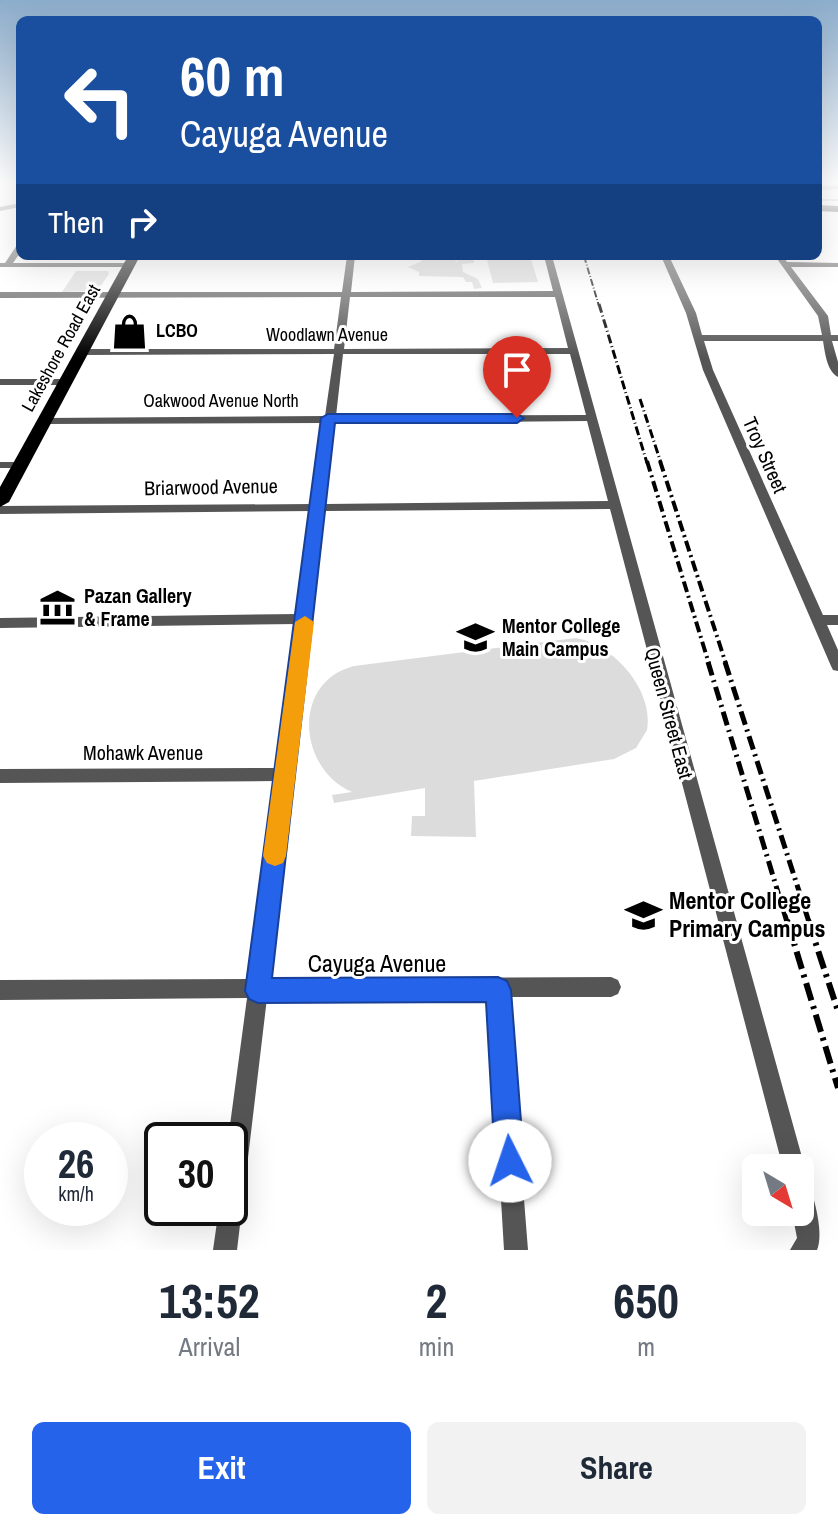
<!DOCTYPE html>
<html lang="en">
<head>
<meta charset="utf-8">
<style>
  :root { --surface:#fff; --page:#f2f2f3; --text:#1f2937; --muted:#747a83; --accent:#2563eb }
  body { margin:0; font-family:"Archivo Narrow",sans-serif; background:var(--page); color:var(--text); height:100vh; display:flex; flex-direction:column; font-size:30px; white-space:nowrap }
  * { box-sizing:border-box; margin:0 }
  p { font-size:26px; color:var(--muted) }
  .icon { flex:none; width:44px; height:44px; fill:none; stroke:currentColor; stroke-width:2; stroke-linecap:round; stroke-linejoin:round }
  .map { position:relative; height:1250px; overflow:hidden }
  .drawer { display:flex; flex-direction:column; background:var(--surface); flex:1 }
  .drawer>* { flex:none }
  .hud { position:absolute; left:16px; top:16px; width:806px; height:244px; border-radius:12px; box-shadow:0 8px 32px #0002; background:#1a4fa0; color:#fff; overflow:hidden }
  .needle { width:52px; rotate:142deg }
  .controls { position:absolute; left:742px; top:1154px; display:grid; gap:16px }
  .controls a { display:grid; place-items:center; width:72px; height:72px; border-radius:12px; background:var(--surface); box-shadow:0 8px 32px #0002; font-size:40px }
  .speed { position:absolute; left:24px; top:1122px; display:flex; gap:16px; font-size:40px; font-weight:700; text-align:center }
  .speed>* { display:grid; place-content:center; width:104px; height:104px; border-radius:50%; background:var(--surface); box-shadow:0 8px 32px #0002; line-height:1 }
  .speed small { font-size:20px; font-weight:400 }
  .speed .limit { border:4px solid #111; border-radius:12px; background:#fff; color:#111 }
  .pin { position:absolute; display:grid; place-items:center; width:68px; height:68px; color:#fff; margin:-82px -34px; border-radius:50% 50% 50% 0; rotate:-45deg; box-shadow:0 0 8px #0007 }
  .pin .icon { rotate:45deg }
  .me { position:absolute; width:88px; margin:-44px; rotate:356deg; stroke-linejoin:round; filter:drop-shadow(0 0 6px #0008) }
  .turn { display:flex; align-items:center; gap:28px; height:168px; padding:0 32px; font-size:36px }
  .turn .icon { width:104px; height:104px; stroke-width:2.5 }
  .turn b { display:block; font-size:56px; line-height:68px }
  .then { display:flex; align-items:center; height:76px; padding:0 32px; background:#0003; gap:16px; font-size:30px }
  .eta { display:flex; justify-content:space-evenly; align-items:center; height:136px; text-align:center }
  .eta b { font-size:48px; font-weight:700; line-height:56px }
  .primary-button { display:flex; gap:16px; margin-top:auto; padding:16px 32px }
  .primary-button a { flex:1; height:92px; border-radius:12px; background:var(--accent); color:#fff; font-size:32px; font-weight:700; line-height:92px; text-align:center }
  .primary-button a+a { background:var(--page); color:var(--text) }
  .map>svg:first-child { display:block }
</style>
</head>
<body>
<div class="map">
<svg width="838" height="1250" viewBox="0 0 838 1250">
  <rect width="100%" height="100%" fill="#fff"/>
  <g fill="#dcdcdc">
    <path d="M 410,256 L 455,256 L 456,264 L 458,257 L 473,257 L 474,263 L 462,264 L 463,272 L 478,279 L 482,288 L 474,289 L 472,282 L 466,282 L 463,277 L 419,276 L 419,272 L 408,267 L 422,261 Z"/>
    <path d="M 486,256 L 530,256 L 538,282 L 493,283 Z"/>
    <path d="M 76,271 L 108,271 L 109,274 L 97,291 L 62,292 Z"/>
    <path d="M 576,638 C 614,645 654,690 647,730 L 636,748 L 614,759 L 474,781 L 476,837 L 411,836 L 412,816 L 425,816 L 425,788 L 334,803 L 332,795 L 352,792 C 298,769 291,682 354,666 Z"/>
  </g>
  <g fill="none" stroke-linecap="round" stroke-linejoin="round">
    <path stroke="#a3a3a3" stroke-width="2" d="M 818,200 L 838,200"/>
    <g fill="#555" fill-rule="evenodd">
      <path d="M 838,185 L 838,189 L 818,190 L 818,186 Z"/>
      <path d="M 20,203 L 20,207 L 0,211 L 0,207 Z"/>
      <path d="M 17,245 L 20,245 L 20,253 L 13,263 L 129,263 L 133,265 L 129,267 L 0,267 L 0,263 L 5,263 Z"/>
      <path d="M 347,256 L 355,256 L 351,292 L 553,291 L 544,256 L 552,256 L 805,1168 L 802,1176 L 800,1177 L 800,1168 L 783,1168 L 610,509 L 325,511 L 269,979 L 611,977 L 618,980 L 621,987 L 618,994 L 611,997 L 508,997 L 528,1250 L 504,1250 L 489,997 L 267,998 L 237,1250 L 213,1250 L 219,1208 L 230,1208 L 230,1140 L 228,1140 L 247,998 L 0,1000 L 0,980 L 250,979 L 276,781 L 0,783 L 0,769 L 278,768 L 297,624 L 0,628 L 0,618 L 299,614 L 313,511 L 0,514 L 0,506 L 314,504 L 324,423 L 44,424 L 39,421 L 44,418 L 325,416 L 334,354 L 82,355 L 77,352 L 82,349 L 334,349 L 341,297 L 0,298 L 0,292 L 342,292 ZM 350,297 L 555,297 L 568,348 L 344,349 ZM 343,354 L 570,354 L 586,415 L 336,416 ZM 587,421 L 608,501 L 326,504 L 335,423 Z"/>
      <path d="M 661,256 L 669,256 L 696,313 L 702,335 L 822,335 L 818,316 L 775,256 L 783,256 L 787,262 L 838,263 L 838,267 L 791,267 L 828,316 L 831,335 L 838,335 L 838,341 L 832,341 L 838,362 L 838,377 C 827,371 825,353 823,341 L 704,341 L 713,370 L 823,615 L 838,615 L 838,625 L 827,625 L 838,650 L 838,671 L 833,670 L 831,666 L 703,370 L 686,313 Z"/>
      <path d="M 0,379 L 66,379 L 71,382 L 66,385 L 0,385 Z"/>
      <path d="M 0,462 L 20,462 L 26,465 L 20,468 L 0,468 Z"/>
      <path d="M 800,1180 L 808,1183 C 815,1199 824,1235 817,1250 L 790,1250 L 797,1238 L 792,1212 L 800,1212 Z"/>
    </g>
    <g fill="#000" fill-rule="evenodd">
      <path d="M 818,205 L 838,206 L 838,212 L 818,211 Z"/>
      <path d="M 128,256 L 140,256 L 9,502 L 0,507 L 0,487 Z"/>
    </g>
    <path stroke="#000" stroke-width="2" stroke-dasharray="7 2 1 2" stroke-linecap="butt" d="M 584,256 L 599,306"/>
    <g stroke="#000" stroke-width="3" stroke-dasharray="9 3 1 3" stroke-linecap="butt">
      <path d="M 599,304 L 647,463"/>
      <path d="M 640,399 L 661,463"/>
    </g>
    <g stroke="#000" stroke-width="4" stroke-dasharray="11 4 2 4" stroke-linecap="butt">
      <path d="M 647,461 L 709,664"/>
      <path d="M 660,461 L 726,664"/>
    </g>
    <g stroke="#000" stroke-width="5" stroke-dasharray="14 5 2 5" stroke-linecap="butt">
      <path d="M 708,662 L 787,922"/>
      <path d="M 725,662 L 809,922"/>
    </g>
    <g stroke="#000" stroke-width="6" stroke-dasharray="18 6 3 6" stroke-linecap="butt">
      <path d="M 787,920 L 838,1088"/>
      <path d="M 808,920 L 838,1011"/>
    </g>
  </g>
  <linearGradient id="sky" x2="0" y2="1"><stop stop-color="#8cadcc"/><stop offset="0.51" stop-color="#fff"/><stop offset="1" stop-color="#fff" stop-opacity="0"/></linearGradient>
  <rect width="838" height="358" fill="url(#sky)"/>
  <path fill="#2563eb" stroke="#184099" stroke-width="2" d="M 328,414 L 517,414 L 524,418 L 517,423 L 335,423 L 272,978 L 498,977 L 507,981 L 511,990 L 524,1161 L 520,1172 L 510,1176 L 499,1172 L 495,1161 L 486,1002 L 258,1003 L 249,999 L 245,991 L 321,418 Z"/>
  <path fill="#f59e0b" d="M 305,616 L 314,622 L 286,856 L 283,863 L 275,866 L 267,863 L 263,856 L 295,622 Z"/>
  <defs>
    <symbol id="shop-bare" viewBox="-9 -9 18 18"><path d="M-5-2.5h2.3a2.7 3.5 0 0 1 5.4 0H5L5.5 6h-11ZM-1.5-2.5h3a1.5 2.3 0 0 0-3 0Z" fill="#000" stroke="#fff" stroke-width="2.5" paint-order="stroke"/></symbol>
    <symbol id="museum-bare" viewBox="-9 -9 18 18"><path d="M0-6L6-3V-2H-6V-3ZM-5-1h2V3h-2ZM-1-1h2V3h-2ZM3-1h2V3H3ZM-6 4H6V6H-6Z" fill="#000" stroke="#fff" stroke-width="2.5" paint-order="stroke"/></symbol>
    <symbol id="school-bare" viewBox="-9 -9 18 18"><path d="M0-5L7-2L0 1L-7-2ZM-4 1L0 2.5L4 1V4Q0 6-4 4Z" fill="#000" stroke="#fff" stroke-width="2.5" paint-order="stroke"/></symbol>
  </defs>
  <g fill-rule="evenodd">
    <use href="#shop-bare" x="104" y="306" width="51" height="51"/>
    <use href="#museum-bare" x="32" y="582" width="51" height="51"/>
    <use href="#school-bare" x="450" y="612" width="51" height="51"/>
    <use href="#school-bare" x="618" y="890" width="51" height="51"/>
  </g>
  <g text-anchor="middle" stroke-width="6" stroke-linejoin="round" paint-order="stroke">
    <g font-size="18" font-weight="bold" fill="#000" stroke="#fff" text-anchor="start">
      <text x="156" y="337">LCBO</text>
    </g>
    <g font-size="18" fill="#000" stroke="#fff">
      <text x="327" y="341">Woodlawn Avenue</text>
      <text transform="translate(61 348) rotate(-61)" y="6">Lakeshore Road East</text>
      <text x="221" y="407">Oakwood Avenue North</text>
    </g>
    <g font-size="20" fill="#000" stroke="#fff">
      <text transform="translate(765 455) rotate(66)" y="7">Troy Street</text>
      <text transform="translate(211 487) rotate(-1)" y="7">Briarwood Avenue</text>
      <text transform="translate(669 713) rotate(75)" y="7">Queen Street East</text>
      <text x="143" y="760">Mohawk Avenue</text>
    </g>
    <g font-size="20" font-weight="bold" fill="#000" stroke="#fff" text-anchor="start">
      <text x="84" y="603">Pazan Gallery<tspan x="84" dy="23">&amp; Frame</tspan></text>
      <text x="502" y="633">Mentor College<tspan x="502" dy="23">Main Campus</tspan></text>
    </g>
    <g font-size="24" font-weight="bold" fill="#000" stroke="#fff" text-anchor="start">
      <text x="669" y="909">Mentor College<tspan x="669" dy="28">Primary Campus</tspan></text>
    </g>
    <g font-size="24" fill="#000" stroke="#fff">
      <text x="377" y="972">Cayuga Avenue</text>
    </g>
  </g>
</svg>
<div class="controls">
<a><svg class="needle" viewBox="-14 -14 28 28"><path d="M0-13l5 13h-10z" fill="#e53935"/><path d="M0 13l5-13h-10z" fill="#747a83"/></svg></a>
</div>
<div class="speed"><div>26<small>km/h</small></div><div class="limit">30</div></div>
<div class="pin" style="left:517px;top:418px;background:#d93025"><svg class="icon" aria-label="arrive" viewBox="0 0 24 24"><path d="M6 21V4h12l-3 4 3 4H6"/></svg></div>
<svg class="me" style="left:510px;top:1161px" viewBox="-20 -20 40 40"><circle r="19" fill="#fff"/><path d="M0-13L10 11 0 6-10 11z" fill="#2563eb"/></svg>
<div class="hud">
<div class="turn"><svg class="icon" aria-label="left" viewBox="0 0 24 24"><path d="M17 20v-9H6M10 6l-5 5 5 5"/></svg><div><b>60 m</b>Cayuga Avenue</div></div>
<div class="then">Then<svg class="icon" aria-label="right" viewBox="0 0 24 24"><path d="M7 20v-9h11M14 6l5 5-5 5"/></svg></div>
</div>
</div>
<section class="drawer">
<div class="eta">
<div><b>13:52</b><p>Arrival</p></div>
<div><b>2</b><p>min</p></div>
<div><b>650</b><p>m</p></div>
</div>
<div class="primary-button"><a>Exit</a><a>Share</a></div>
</section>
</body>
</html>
